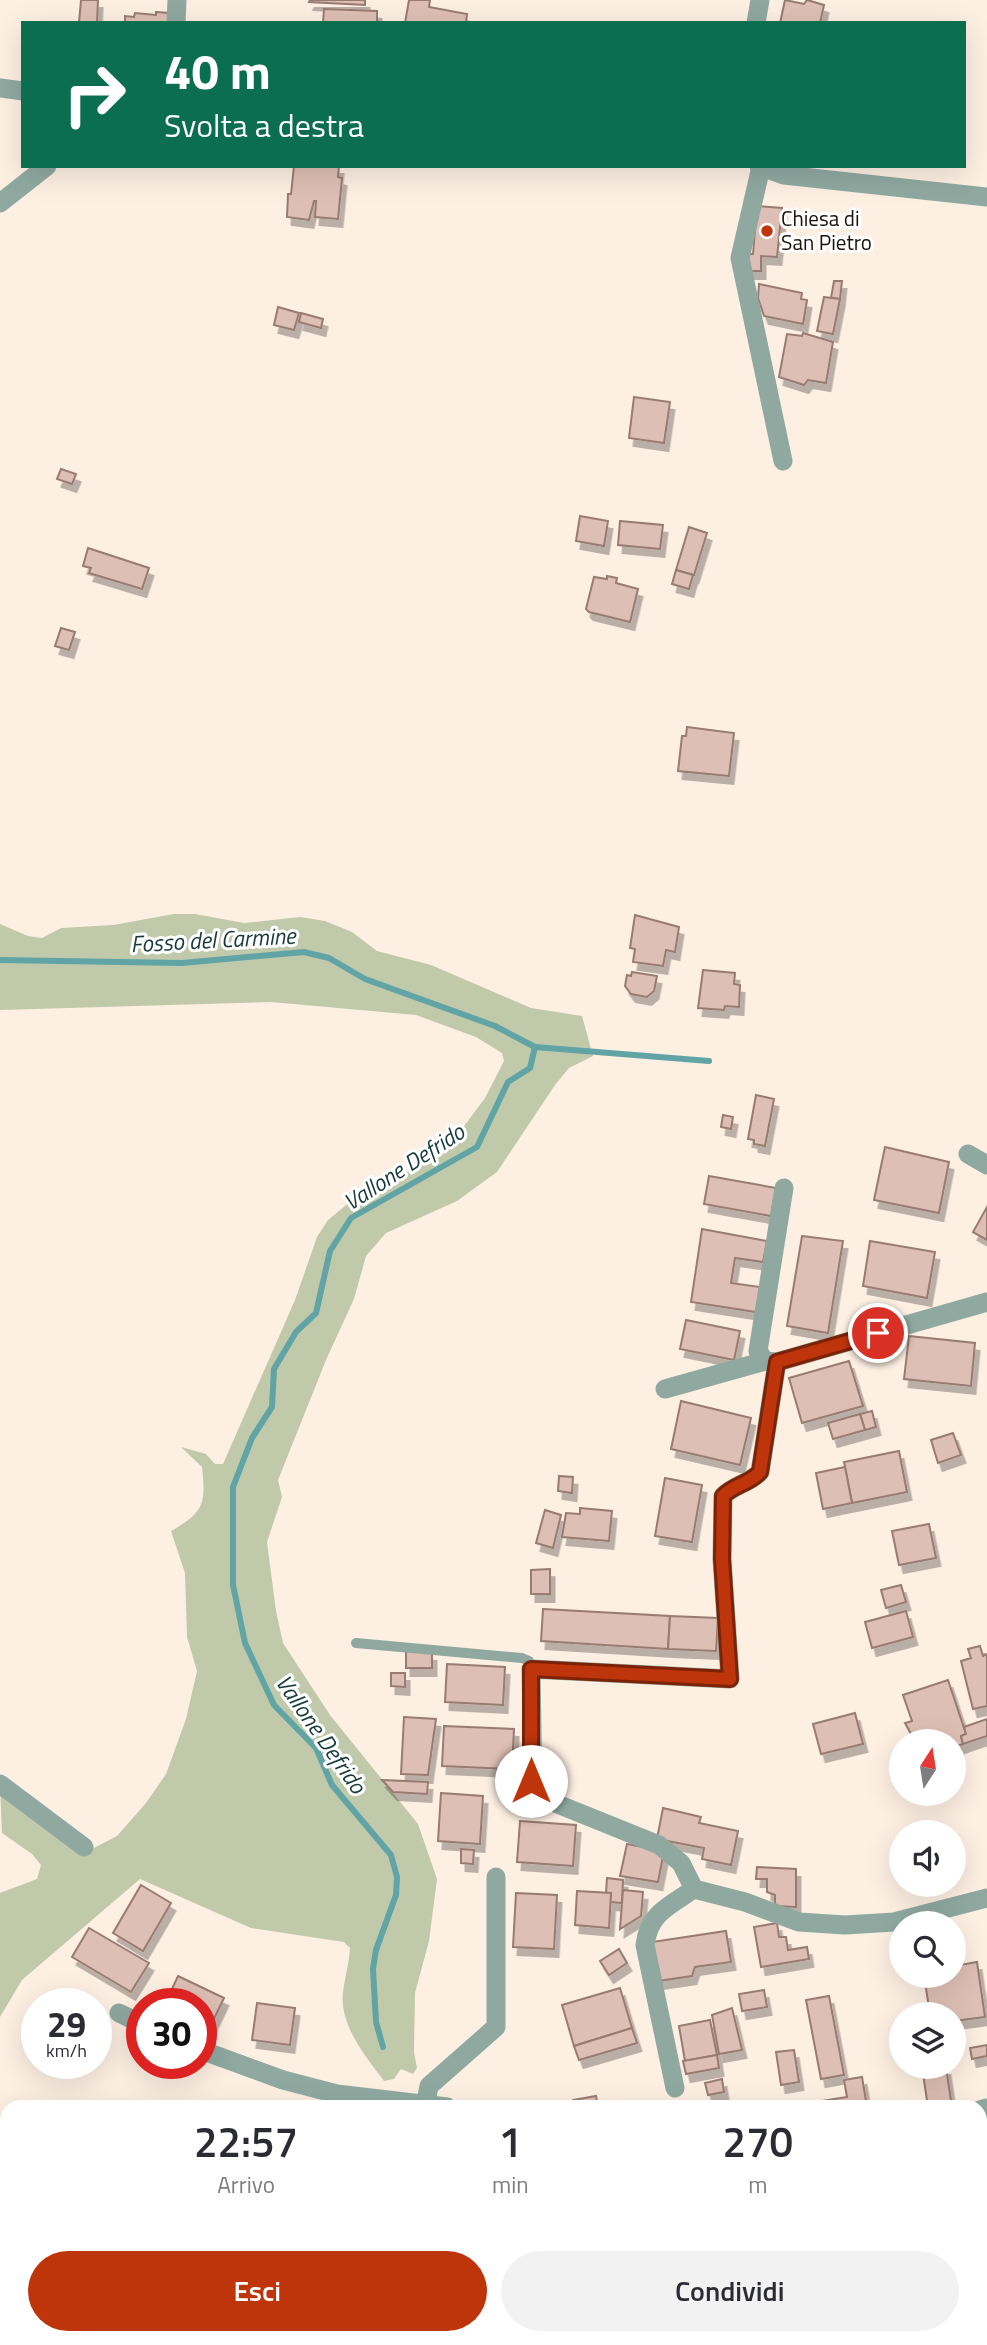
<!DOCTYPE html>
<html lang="it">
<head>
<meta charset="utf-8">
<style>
  :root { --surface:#fff; --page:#f2f2f3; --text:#2b2b33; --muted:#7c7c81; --accent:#be350b }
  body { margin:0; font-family:"Titillium Web",sans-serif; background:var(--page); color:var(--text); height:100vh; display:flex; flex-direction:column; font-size:26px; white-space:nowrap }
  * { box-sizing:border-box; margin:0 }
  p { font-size:23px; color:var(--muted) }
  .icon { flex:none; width:38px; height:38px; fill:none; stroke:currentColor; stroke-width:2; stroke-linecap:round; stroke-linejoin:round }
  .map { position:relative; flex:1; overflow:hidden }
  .panel { position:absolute; left:0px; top:2100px; width:987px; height:245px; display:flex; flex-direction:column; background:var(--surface); border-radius:21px 21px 0 0; box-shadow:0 7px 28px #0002 }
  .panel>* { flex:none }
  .hud { position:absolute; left:21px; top:21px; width:945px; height:147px; border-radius:0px; box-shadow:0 7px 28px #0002; background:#0b6e4f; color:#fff; overflow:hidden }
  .needle { width:46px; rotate:12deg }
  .buttons { position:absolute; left:889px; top:1729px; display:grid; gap:14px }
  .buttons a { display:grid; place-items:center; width:77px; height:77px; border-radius:50%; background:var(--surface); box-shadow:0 7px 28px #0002; font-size:35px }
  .speed { position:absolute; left:21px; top:1988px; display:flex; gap:14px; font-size:35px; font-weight:700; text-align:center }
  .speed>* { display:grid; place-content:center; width:91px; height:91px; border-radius:50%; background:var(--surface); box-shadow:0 7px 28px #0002; line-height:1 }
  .speed small { font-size:18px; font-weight:400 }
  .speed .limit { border:10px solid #d22; background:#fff; color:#111 }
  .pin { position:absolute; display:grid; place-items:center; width:60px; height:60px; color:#fff; margin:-30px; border:4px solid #fff; border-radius:50%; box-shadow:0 2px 7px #0007 }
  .me { position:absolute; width:77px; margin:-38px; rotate:0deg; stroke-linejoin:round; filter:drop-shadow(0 0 5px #0008) }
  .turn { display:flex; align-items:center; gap:24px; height:147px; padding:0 28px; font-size:32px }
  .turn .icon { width:91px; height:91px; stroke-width:2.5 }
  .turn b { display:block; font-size:49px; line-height:60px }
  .eta { display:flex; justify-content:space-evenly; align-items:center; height:119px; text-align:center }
  .eta b { font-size:42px; font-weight:600; line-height:49px }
  .button { display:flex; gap:14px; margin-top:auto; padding:14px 28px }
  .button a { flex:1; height:80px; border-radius:42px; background:var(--accent); color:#fff; font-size:28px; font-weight:600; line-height:80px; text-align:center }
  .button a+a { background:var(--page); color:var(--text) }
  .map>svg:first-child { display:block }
</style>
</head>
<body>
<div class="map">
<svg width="987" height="2345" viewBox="0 0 987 2345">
  <defs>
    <filter id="shadow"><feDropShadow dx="4.5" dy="8" stdDeviation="0" flood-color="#0004"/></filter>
  </defs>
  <rect width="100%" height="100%" fill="#fdefe2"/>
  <path fill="#c1c9ab" d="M 174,914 L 195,914 L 244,923 L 300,917 L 325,921 L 352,932 L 377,951 L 431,965 L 531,1008 L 582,1016 L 593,1056 L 569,1068 L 555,1085 L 497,1172 L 457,1201 L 386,1233 L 366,1256 L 354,1299 L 326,1360 L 278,1480 L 282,1497 L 267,1542 L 276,1611 L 283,1643 L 330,1715 L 418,1824 L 437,1879 L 429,1941 L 415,1993 L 414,2052 L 417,2068 L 413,2074 L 401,2069 L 394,2079 L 384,2081 C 366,2057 339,2025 343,1992 C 345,1977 349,1963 350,1948 L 344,1942 L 251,1928 L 140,1879 L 22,1980 L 0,2017 L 0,1893 L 37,1879 L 41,1865 L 32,1854 L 2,1833 L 0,1788 L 90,1850 L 117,1836 L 146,1803 L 166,1774 L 186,1719 L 197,1671 L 187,1637 L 185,1573 L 171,1531 C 204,1512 206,1504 202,1467 L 181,1447 L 206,1454 L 215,1464 L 223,1464 L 295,1300 L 317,1237 L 328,1220 L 351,1201 L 444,1153 L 485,1098 L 504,1061 L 502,1053 L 476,1037 L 416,1015 L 271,1002 L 0,1010 L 0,924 L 28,936 L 42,938 L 61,928 L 113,925 Z"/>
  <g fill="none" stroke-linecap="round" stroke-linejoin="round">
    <g stroke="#61a4a5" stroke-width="6">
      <path d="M 0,960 L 182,963 L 304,952 L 329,958 L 365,979 L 495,1026 L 535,1047 L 709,1061"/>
      <path d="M 383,2047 L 376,2022 L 373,1969 L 376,1950 L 396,1895 L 397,1877 L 391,1855 L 332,1785 L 316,1748 L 274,1705 L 245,1643 L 233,1585 L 233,1487 L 252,1438 L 272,1407 L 274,1369 L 296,1332 L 316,1313 L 330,1251 L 351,1218 L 477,1147 L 508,1082 L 530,1068 L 535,1047"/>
    </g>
  </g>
  <g fill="#debfb5" stroke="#987b71" stroke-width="2" filter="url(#shadow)">
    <path d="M 81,0 L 98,0 L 97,23 L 79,23 Z"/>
    <path d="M 310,0 L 365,0 L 365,5 L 309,2 Z"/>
    <path d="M 409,0 L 430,0 L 429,7 L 467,14 L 466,23 L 405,23 Z"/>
    <path d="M 785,0 L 804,4 L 807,0 L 824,5 L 820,23 L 780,23 Z"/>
    <path d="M 324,9 L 377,11 L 377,23 L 323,23 Z"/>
    <path d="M 156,12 L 169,13 L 168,23 L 125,23 L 125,16 L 134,17 L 135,13 L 156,15 Z"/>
    <path d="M 294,166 L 339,166 L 338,177 L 342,178 L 338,219 L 315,217 L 316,201 L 314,201 L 309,220 L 287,217 L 288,194 L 291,194 Z"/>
    <path d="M 757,206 L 782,208 L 777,257 L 761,256 L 761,271 L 747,271 L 747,254 L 753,254 Z"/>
    <path d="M 834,281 L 842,281 L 840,299 L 831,298 Z"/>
    <path d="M 759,284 L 802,293 L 801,299 L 807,300 L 803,324 L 764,316 L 758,298 Z"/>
    <path d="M 824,297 L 840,299 L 833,334 L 817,331 Z"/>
    <path d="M 278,307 L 299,313 L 294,330 L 274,325 Z"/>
    <path d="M 301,313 L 323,319 L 321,328 L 299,322 Z"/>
    <path d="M 803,333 L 833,342 L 826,383 L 808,380 L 804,385 L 779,377 L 787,334 L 802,336 Z"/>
    <path d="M 634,397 L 670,402 L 664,443 L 629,438 Z"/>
    <path d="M 61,469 L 76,474 L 72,484 L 57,479 Z"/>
    <path d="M 580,516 L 608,521 L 604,546 L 576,541 Z"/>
    <path d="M 620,521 L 663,525 L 660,549 L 618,545 Z"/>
    <path d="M 689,527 L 707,533 L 694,575 L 676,570 Z"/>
    <path d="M 88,548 L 149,568 L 142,589 L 89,573 L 91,568 L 83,566 Z"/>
    <path d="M 676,570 L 693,575 L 689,589 L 672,584 Z"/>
    <path d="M 607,576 L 617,578 L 616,583 L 638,589 L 630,622 L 589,612 L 586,609 L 594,577 L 607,579 Z"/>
    <path d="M 61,628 L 75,632 L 69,650 L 55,646 Z"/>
    <path d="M 687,727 L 734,733 L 729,776 L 678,771 L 682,736 L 686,736 Z"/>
    <path d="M 635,915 L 679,927 L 675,952 L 666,950 L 663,966 L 633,962 L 635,949 L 630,948 Z"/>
    <path d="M 703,970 L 735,973 L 734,984 L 740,985 L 739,1007 L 725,1006 L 724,1010 L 698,1008 Z"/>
    <path d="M 632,972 L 657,976 L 654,991 L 647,997 L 631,994 L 625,986 L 627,975 L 631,976 Z"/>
    <path d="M 756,1095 L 774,1099 L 765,1146 L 754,1144 L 754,1140 L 748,1139 Z"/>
    <path d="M 723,1115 L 733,1117 L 731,1129 L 721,1127 Z"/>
    <path d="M 885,1147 L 949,1162 L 939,1213 L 874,1200 Z"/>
    <path d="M 709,1176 L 776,1188 L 771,1216 L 704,1204 Z"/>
    <path d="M 987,1207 L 987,1240 L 973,1232 Z"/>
    <path d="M 702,1229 L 767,1241 L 763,1262 L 735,1258 L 731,1283 L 760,1287 L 756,1312 L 691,1302 Z"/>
    <path d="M 802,1236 L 843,1241 L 828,1333 L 787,1326 Z"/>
    <path d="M 870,1241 L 935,1252 L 927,1298 L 863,1286 Z"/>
    <path d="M 686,1320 L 740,1331 L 734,1360 L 680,1349 Z"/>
    <path d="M 909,1336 L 975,1343 L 971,1386 L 904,1379 Z"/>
    <path d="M 849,1361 L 863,1406 L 802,1423 L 789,1378 Z"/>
    <path d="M 681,1401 L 751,1418 L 740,1465 L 671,1449 Z"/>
    <path d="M 872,1411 L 876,1427 L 865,1430 L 860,1414 Z"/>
    <path d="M 860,1414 L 865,1430 L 833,1439 L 828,1423 Z"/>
    <path d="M 953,1433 L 961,1455 L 938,1463 L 931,1440 Z"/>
    <path d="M 899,1451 L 907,1492 L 852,1503 L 844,1462 Z"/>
    <path d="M 845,1467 L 852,1503 L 823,1509 L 816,1473 Z"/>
    <path d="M 559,1476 L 573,1477 L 572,1493 L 558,1491 Z"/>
    <path d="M 665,1478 L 702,1485 L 692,1542 L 655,1536 Z"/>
    <path d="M 580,1508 L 612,1511 L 609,1541 L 562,1537 L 566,1513 L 580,1514 Z"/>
    <path d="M 545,1510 L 561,1515 L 553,1548 L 536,1543 Z"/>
    <path d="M 929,1524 L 936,1558 L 899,1565 L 892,1531 Z"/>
    <path d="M 550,1569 L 550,1594 L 531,1594 L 531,1570 Z"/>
    <path d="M 901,1585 L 906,1602 L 886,1608 L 881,1590 Z"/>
    <path d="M 543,1609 L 670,1616 L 668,1649 L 541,1641 Z"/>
    <path d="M 906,1611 L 913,1637 L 872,1648 L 865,1622 Z"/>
    <path d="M 670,1616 L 718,1618 L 716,1651 L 668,1649 Z"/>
    <path d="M 980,1646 L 983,1656 L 987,1654 L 987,1706 L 973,1709 L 961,1661 L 971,1658 L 968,1649 Z"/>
    <path d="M 406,1651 L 432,1653 L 432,1668 L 406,1668 Z"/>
    <path d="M 447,1664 L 505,1667 L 503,1705 L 445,1702 Z"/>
    <path d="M 391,1673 L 405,1673 L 405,1687 L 391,1686 Z"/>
    <path d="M 948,1680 L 966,1734 L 961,1736 L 963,1744 L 954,1747 L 954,1741 L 915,1741 L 905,1723 L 912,1721 L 903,1695 Z"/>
    <path d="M 855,1713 L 863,1744 L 821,1754 L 813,1724 Z"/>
    <path d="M 404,1717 L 436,1719 L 428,1775 L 401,1774 Z"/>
    <path d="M 987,1719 L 987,1736 L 963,1744 L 961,1736 L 966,1734 L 964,1727 Z"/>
    <path d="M 444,1726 L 514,1729 L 512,1769 L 442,1766 Z"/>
    <path d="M 382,1780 L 428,1782 L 427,1794 L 393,1792 Z"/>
    <path d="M 441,1793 L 483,1796 L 480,1844 L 438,1841 Z"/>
    <path d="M 663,1808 L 701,1817 L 699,1823 L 738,1831 L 731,1865 L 702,1859 L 704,1848 L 657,1839 Z"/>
    <path d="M 520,1821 L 576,1825 L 573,1866 L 517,1862 Z"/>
    <path d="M 627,1844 L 664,1851 L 658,1882 L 620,1876 Z"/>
    <path d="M 461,1849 L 474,1850 L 473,1864 L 461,1863 Z"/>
    <path d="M 757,1867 L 796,1869 L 796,1907 L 775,1906 L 775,1895 L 767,1892 L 767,1879 L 756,1879 Z"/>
    <path d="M 607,1878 L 623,1880 L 622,1903 L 610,1902 L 611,1893 L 606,1893 Z"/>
    <path d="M 141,1885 L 171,1903 L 143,1951 L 113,1933 Z"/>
    <path d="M 623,1890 L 643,1892 L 641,1916 L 620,1929 Z"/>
    <path d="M 577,1891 L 611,1893 L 609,1928 L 575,1925 Z"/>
    <path d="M 516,1893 L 557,1895 L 554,1949 L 513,1947 Z"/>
    <path d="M 777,1923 L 779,1937 L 786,1937 L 788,1950 L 807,1947 L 809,1959 L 761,1967 L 754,1927 Z"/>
    <path d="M 89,1928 L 149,1963 L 131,1992 L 72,1957 Z"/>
    <path d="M 726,1931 L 731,1962 L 695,1967 L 692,1976 L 658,1981 L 652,1942 Z"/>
    <path d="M 619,1949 L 627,1963 L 609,1975 L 600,1961 Z"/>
    <path d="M 977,1962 L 985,2017 L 954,2021 L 954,2014 L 930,2014 L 924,1976 L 954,1976 L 954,1966 Z"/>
    <path d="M 178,1976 L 224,1998 L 210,2027 L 201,2023 L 201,2004 L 165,2004 Z"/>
    <path d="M 620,1988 L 632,2028 L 574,2046 L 562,2005 Z"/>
    <path d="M 764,1990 L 767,2007 L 742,2011 L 739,1994 Z"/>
    <path d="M 829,1996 L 844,2075 L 821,2079 L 806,2000 Z"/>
    <path d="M 257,2003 L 295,2008 L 290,2045 L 252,2040 Z"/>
    <path d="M 732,2008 L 742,2050 L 719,2054 L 712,2015 Z"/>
    <path d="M 710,2020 L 717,2055 L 685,2061 L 679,2026 Z"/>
    <path d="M 632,2028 L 637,2043 L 579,2060 L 574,2046 Z"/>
    <path d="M 987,2045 L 987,2056 L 972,2059 L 970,2048 Z"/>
    <path d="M 794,2050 L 799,2082 L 781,2085 L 776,2052 Z"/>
    <path d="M 717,2055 L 719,2068 L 686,2074 L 683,2061 Z"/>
    <path d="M 922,2067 L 946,2067 L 952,2107 L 928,2107 Z"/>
    <path d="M 862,2077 L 867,2107 L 816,2107 L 815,2102 L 847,2097 L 844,2080 Z"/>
    <path d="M 722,2079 L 724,2092 L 708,2095 L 705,2083 Z"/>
    <path d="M 596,2096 L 598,2107 L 574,2107 L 573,2100 Z"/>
    <path d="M 588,2338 L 629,2338 L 601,2345 L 590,2345 Z"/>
    <path d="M 758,2338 L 819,2338 L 820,2344 L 759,2345 Z"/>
  </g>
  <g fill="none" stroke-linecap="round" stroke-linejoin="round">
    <path stroke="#8fa9a1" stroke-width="10" d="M 356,1643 L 522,1658 L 529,1661 L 531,1669"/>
    <g stroke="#8fa9a1" stroke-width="19">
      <path d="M 176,23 L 177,0"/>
      <path d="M 756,23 L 760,0"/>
      <path d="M 0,88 L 23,91"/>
      <path d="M 759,166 L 784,175 L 987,197"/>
      <path d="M 761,167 L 740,258 L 783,461"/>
      <path d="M 0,203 L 47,166"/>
      <path d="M 968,1154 L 987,1165"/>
      <path d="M 784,1188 L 758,1351 L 765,1361 L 777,1362 L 987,1302"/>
      <path d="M 665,1389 L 765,1361"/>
      <path d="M 0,1784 L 84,1847"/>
      <path d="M 694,1889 L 681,1863 L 659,1845 L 540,1797 L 533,1789 L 531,1669 L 730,1679 L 722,1559 L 723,1496 C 735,1484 749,1484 760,1472 L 777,1362"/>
      <path d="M 119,2013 L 142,2024"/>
      <path d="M 201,2050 L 283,2080 L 337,2094 L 447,2107"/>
      <path d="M 675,2088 L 645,1945 C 649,1913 669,1906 694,1889 L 745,1902 L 799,1922 L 845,1925 L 894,1922 L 987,1898"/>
      <path d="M 426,2102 L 429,2086 L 496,2027 L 496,1877"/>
      <path d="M 980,2110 L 987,2108"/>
      <path d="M 564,2338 L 566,2345"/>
    </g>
  </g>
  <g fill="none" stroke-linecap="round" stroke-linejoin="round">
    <defs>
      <path id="route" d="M 531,1781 L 531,1669 L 730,1679 L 722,1559 L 723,1496 C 735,1484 749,1484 760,1472 L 777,1362 L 878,1333"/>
    </defs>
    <use href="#route" stroke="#7c2207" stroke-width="18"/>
    <use href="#route" stroke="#be350b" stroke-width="12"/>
  </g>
  <circle fill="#be350b" stroke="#fff" stroke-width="2.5" cx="767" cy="231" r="7"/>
  <g text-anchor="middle" stroke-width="6" stroke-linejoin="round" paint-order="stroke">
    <g font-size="21" fill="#1a130b" stroke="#fff" text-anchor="start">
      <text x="781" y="226">Chiesa di<tspan x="781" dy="24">San Pietro</tspan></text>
    </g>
    <g font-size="23" font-style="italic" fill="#183a3a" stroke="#fff">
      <text transform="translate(213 940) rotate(-3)" y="8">Fosso del Carmine</text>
      <text transform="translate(404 1167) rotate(-33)" y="8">Vallone Defrido</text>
      <text transform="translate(321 1734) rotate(55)" y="8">Vallone Defrido</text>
    </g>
  </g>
</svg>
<div class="buttons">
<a><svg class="needle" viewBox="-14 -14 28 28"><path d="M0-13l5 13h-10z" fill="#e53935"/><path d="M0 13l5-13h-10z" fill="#7c7c81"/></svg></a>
<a><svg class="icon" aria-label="sound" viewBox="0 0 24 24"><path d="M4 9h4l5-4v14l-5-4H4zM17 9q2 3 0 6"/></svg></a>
<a><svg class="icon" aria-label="search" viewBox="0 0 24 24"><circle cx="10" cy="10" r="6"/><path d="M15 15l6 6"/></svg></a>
<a><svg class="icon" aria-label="layers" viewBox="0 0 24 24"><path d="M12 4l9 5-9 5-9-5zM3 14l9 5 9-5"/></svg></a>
</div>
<div class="speed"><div>29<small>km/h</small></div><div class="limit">30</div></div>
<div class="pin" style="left:878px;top:1333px;background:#d93025"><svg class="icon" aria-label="arrive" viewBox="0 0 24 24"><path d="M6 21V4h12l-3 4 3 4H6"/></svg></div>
<svg class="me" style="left:531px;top:1781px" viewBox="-20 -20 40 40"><circle r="19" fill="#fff"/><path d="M0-13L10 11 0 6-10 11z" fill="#be350b"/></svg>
<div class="hud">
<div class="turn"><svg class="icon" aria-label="right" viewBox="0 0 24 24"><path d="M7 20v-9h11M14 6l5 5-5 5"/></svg><div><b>40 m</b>Svolta a destra</div></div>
</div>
<section class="panel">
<div class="eta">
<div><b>22:57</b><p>Arrivo</p></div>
<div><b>1</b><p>min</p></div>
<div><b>270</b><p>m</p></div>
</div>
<div class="button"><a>Esci</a><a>Condividi</a></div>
</section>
</div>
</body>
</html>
